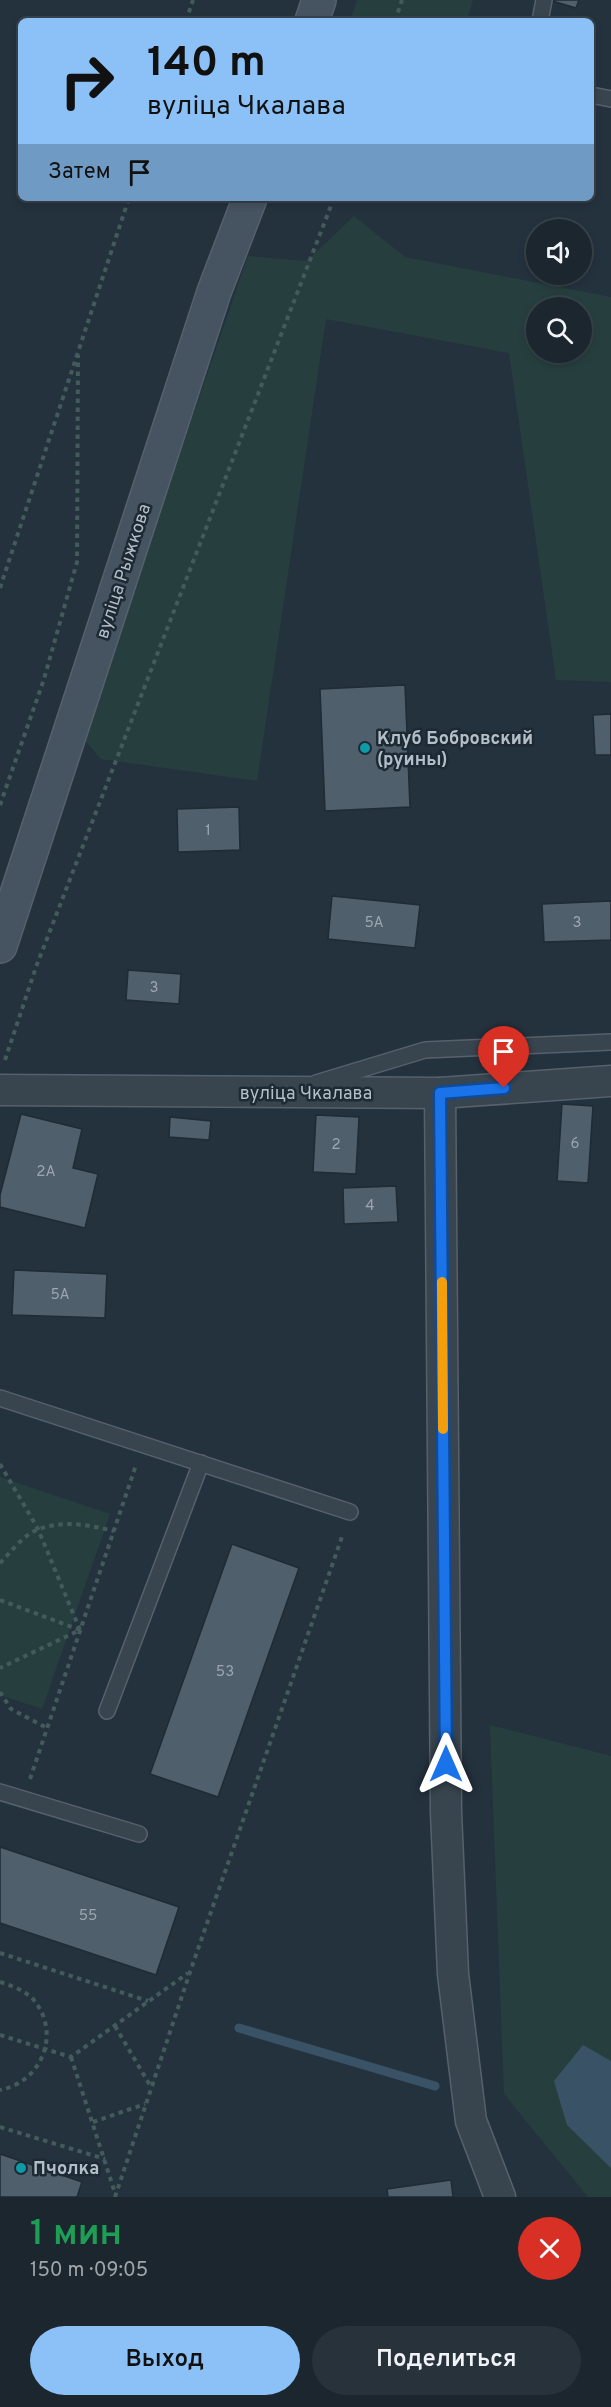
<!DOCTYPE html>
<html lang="ru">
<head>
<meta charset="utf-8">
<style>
  :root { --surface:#1b262e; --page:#28323a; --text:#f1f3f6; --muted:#a0a5aa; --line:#39434a; --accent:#8bc1f6 }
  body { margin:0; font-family:Overpass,sans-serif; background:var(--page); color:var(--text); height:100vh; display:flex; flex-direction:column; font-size:22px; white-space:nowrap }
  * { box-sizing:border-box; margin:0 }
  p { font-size:20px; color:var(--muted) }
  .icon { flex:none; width:33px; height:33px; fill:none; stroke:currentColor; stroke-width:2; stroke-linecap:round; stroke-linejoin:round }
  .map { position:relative; height:2197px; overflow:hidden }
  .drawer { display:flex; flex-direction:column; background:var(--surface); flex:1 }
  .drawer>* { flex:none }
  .guide { position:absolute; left:18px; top:18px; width:576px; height:183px; border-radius:9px; box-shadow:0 3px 9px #0003,0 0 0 2px var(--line); background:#8bc1f6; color:#111; overflow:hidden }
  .tools { position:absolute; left:526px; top:219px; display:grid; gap:12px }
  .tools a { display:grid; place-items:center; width:66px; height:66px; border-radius:50%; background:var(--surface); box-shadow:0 3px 9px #0003,0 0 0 2px var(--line); font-size:30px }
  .pin { position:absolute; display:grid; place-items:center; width:51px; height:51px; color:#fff; margin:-62px -26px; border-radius:50% 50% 50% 0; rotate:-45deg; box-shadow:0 0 6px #0007 }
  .pin .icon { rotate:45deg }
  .me { position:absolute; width:66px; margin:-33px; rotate:0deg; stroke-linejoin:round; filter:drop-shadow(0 0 4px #0008) }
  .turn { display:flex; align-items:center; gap:21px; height:126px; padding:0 30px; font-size:27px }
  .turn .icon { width:78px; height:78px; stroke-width:2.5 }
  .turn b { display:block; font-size:42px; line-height:51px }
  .then { display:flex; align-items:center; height:57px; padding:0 30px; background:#0003; gap:12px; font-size:22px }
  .round { display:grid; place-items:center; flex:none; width:63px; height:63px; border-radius:32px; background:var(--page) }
  .head { display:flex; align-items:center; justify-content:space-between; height:102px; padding:0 30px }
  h1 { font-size:36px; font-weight:600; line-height:45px; color:#1e9e55 }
  .button { display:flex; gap:12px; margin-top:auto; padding:12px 30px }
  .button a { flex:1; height:69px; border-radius:36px; background:var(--accent); color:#111; font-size:24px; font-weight:600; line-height:69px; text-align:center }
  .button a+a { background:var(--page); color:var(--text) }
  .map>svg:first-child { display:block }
</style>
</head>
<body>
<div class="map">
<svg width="611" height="2197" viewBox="0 0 611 2197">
  <rect width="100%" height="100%" fill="#24323e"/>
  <g fill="#263f3e" fill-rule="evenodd">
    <path d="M 357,0 L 473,0 L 466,21 L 350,21 Z"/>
    <path d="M 354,216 L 405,257 L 611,297 L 611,682 L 556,680 L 509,353 L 326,319 L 257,781 L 101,759 L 82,737 L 248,256 L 307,261 ZM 537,308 L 582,308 L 582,352 L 537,352 Z"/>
    <path d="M 0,1477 L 110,1514 L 42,1709 L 0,1695 Z"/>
    <path d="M 490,1725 L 611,1756 L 611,2197 L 588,2197 L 504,2094 Z"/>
  </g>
  <path fill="#3a5266" d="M 583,2045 L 611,2061 L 611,2168 L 567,2125 L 554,2081 Z"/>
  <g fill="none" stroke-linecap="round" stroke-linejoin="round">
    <path stroke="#3a5266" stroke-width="9" d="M 239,2028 L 435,2086"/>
  </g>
  <g fill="#4f5f6b" stroke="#1f2b35" stroke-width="1.5">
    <path d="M 549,0 L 579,0 L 576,8 Z"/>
    <path d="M 405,685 L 410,807 L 325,811 L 320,689 Z"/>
    <path d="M 611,714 L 611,755 L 595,755 L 593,715 Z"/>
    <path d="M 239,807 L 240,850 L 178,852 L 177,809 Z"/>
    <path d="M 332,896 L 420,905 L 415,948 L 328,939 Z"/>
    <path d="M 611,901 L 611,940 L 544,942 L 542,904 Z"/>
    <path d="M 128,970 L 181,974 L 179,1004 L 126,1000 Z"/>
    <path d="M 562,1104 L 593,1106 L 588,1183 L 557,1181 Z"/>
    <path d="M 21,1114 L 82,1129 L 73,1168 L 98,1174 L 85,1228 L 0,1207 L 0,1195 Z"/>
    <path d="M 316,1115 L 359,1117 L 356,1174 L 313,1172 Z"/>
    <path d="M 170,1117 L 211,1121 L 209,1140 L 169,1137 Z"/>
    <path d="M 396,1186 L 398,1222 L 344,1224 L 343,1188 Z"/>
    <path d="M 14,1270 L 107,1274 L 105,1318 L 12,1315 Z"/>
    <path d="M 232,1544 L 299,1568 L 218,1797 L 150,1774 Z"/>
    <path d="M 0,1847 L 179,1907 L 156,1975 L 0,1923 Z"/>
    <path d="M 0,2154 L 82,2182 L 77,2197 L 0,2197 Z"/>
    <path d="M 451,2180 L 453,2197 L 388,2197 L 387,2189 Z"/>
  </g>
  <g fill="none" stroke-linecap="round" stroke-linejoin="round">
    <defs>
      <g id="service">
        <path d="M 540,21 L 544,0"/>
        <path d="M 591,95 L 611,99"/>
        <path d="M 316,1083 L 425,1050 L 611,1042"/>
        <path d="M 0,1398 L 350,1512"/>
        <path d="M 107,1711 L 201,1463"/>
        <path d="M 0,1792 L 139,1834"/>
      </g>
      <g id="minor">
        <path d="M 0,1090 L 440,1093 L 611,1081"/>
        <path d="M 440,1093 L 446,1812 L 453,1974 L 471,2121 L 500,2197"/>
      </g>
      <g id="secondary">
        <path d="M 312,21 L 319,0"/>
        <path d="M 0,946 L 214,292 L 250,198"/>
      </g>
    </defs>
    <use href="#service" stroke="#56616c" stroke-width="18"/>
    <use href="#minor" stroke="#56616c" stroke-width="33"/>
    <use href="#secondary" stroke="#56616c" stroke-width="36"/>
    <g stroke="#445b5b" stroke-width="4" stroke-dasharray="4.5 4.5" stroke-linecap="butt">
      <path d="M 186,21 L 193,0"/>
      <path d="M 395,21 L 402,0"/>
      <path d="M 0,588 L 129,198"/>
      <path d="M 0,805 L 44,679 L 77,562 L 78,355"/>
      <path d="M 5,1060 L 36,967 L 334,198"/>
      <path d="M 0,1464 L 38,1529 L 80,1630 L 0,1668"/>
      <path d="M 0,1563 C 11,1552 24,1534 39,1529 C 64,1520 89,1525 114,1531"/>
      <path d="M 0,1600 L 80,1630"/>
      <path d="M 0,1692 L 11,1709 L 47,1728"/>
      <path d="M 30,1779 L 136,1465"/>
      <path d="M 0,1953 L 148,2001"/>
      <path d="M 0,1982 C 12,1986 24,1990 33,1999 C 62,2033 42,2082 0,2090"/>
      <path d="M 115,2026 L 151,2087"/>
      <path d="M 0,2035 L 71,2057 L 188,1973"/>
      <path d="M 71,2057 L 115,2193"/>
      <path d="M 93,2122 L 145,2104"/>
      <path d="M 0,2127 L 105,2159"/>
      <path d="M 115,2197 L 190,1972 L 343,1534"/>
    </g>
    <use href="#service" stroke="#38444e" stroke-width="15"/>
    <use href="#minor" stroke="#38444e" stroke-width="30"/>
    <use href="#secondary" stroke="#465361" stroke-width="33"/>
  </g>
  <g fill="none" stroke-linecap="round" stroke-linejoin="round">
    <defs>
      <path id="route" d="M 446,1764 L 440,1093 L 504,1088"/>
    </defs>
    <use href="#route" stroke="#114b97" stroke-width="15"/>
    <use href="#route" stroke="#1a73e8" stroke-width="10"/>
    <path stroke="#f59e0b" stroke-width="10" d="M 442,1282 L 443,1429"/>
  </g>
  <g fill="#0f9aa8" stroke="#1d2933" stroke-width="2">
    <circle cx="365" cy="748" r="6"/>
    <circle cx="21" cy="2168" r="6"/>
  </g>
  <g text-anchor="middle" stroke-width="5" stroke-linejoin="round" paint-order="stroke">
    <g font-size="15" fill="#9ba6b2">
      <text x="208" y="835">1</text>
      <text x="374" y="927">5А</text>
      <text x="577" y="927">3</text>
      <text x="154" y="992">3</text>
      <text x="575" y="1148">6</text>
      <text x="336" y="1149">2</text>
      <text x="46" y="1176">2А</text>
      <text x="370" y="1210">4</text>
      <text x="60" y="1299">5А</text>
      <text x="225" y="1676">53</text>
      <text x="88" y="1920">55</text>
    </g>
    <g font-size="18" fill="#b4bec9" stroke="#1d2933">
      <text transform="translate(123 571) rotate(-72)" y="6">вуліца Рыжкова</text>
      <text x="306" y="1099">вуліца Чкалава</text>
    </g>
    <g font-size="18" font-weight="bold" fill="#b4bec9" stroke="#1d2933" text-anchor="start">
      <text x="377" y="744">Клуб Бобровский<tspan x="377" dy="21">(руины)</tspan></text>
      <text x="33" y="2174">Пчолка</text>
    </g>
  </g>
</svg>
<div class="tools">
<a><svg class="icon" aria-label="sound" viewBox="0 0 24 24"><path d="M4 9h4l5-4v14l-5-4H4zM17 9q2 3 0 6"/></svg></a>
<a><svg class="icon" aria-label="search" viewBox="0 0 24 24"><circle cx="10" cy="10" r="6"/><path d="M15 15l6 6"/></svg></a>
</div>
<div class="pin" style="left:504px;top:1088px;background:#d93025"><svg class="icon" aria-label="arrive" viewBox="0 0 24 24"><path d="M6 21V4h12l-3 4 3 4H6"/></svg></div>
<svg class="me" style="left:446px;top:1764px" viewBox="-20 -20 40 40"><path d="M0-17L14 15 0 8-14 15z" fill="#1a73e8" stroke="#fff" stroke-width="4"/></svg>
<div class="guide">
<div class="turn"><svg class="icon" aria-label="right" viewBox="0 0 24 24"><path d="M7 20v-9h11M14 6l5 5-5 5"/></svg><div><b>140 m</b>вуліца Чкалава</div></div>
<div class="then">Затем<svg class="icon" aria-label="arrive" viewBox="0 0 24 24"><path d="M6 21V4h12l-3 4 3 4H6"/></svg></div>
</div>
</div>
<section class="drawer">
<div class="head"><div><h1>1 мин</h1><p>150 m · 09:05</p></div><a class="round" style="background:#d93025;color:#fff"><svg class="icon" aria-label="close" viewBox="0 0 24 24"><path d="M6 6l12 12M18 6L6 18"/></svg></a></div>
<div class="button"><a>Выход</a><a>Поделиться</a></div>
</section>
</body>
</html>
